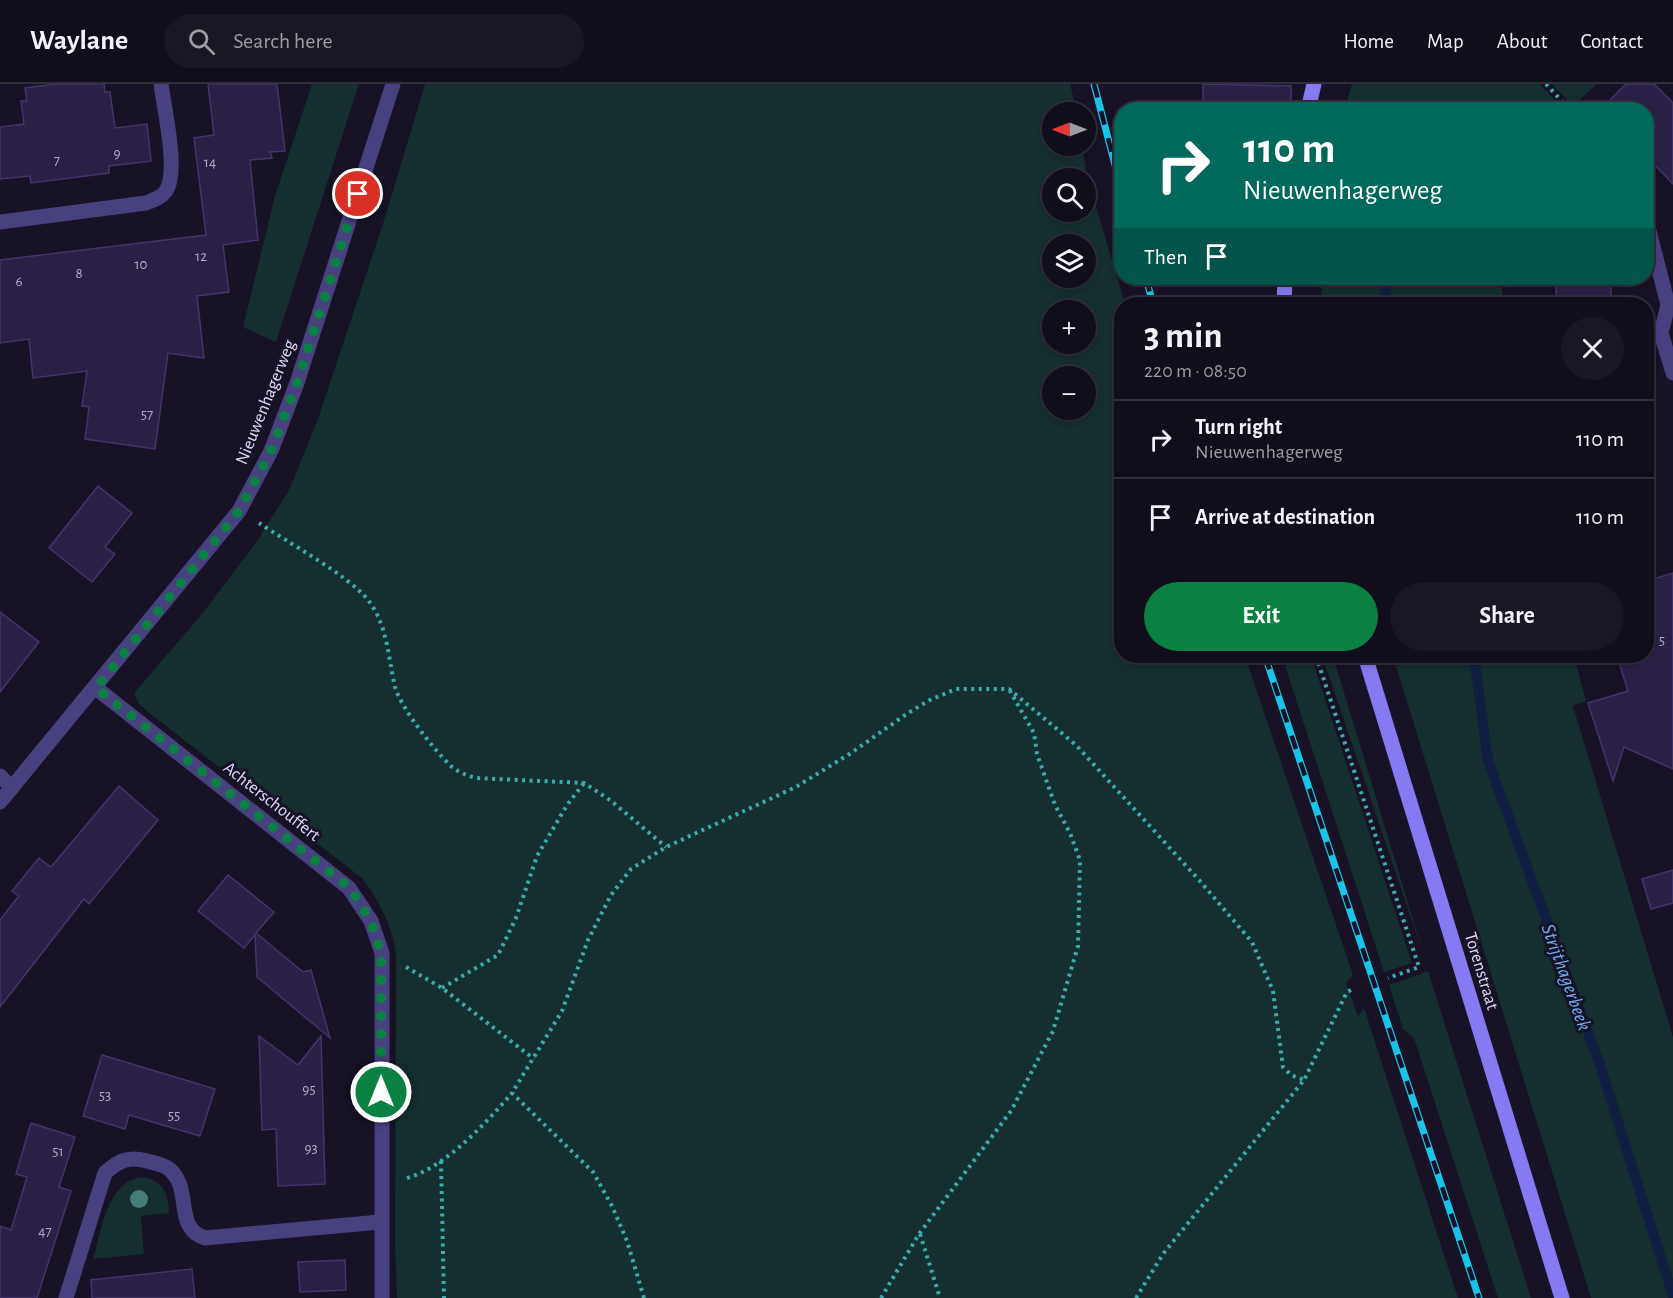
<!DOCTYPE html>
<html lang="en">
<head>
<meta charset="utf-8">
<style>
  :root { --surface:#110e1c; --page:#1a1725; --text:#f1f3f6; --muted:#9c9ca3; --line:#302e3b; --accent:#0b8043 }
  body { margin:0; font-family:"Alegreya Sans",sans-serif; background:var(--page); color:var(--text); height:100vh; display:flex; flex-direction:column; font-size:22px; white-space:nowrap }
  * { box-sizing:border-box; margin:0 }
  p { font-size:20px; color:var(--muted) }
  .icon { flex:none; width:33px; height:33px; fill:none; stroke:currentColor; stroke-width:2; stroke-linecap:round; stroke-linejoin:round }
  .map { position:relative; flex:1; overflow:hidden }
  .sheet { position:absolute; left:1114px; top:213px; width:540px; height:366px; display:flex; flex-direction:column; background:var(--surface); border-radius:24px; box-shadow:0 3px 9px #0003,0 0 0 2px var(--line) }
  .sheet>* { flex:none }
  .banner { position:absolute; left:1114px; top:18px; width:540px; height:183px; border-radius:24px; box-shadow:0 3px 9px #0003,0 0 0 2px var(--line); background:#00695c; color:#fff; overflow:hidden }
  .needle { width:39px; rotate:270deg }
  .fabs { position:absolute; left:1042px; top:18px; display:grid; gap:12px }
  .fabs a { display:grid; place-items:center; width:54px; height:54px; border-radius:50%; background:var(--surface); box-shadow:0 3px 9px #0003,0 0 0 2px var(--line); font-size:30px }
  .pin { position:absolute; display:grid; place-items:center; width:51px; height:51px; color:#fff; margin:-26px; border:3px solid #fff; border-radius:50%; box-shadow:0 2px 6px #0007 }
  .me { position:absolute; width:66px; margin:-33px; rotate:0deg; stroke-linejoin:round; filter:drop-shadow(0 0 4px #0008) }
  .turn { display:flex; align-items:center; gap:21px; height:126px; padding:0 30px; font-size:27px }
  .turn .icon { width:78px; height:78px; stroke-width:2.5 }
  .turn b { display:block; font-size:42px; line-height:51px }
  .then { display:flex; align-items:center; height:57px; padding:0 30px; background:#0003; gap:12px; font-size:22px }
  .round { display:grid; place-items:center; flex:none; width:63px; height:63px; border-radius:32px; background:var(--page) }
  .overview { display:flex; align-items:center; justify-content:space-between; height:102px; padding:0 30px }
  h1 { font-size:36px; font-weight:700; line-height:45px }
  .button { display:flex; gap:12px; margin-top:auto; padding:12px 30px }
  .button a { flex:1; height:69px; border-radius:36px; background:var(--accent); color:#fff; font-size:24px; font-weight:700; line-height:69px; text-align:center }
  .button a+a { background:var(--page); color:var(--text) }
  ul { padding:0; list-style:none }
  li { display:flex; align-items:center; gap:18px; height:78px; padding:0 30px; border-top:2px solid var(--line) }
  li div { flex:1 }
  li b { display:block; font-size:22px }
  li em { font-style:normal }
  header { display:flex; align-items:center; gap:36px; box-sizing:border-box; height:84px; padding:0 30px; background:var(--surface); border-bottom:2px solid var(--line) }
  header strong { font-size:28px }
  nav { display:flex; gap:33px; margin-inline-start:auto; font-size:21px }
  .search { width:420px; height:54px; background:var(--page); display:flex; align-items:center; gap:15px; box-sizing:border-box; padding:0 21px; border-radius:33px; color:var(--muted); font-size:22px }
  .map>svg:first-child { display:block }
</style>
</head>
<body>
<header>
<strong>Waylane</strong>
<div class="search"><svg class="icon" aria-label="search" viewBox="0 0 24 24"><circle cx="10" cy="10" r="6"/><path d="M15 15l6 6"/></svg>Search here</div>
<nav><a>Home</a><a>Map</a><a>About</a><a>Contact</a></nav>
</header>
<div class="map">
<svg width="1673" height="1214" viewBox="0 0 1673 1214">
  <rect width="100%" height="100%" fill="#171225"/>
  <g fill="#152e2f" fill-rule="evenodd">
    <path d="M 312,0 L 359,0 L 276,258 L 243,243 L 275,112 Z"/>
    <path d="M 425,0 L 1070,0 L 1077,28 L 1053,28 L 1053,62 L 1082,62 L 1087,92 L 1125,220 L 1122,220 L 1122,572 L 1245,572 L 1353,891 L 1346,899 L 1358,932 L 1364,924 L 1458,1214 L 397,1214 L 395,1162 L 396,873 C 393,841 380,820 363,795 L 148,628 L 139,620 L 134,609 L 202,530 L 257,457 L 289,406 L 318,335 L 383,140 ZM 1053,94 L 1086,94 L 1086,128 L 1053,128 ZM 1053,160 L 1086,160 L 1086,194 L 1053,194 ZM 1053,226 L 1086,226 L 1086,260 L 1053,260 ZM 1053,292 L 1086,292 L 1086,326 L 1053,326 Z"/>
    <path d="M 1352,0 L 1539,0 L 1564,25 L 1345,25 Z"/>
    <path d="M 1552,0 L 1597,0 L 1573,22 Z"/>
    <path d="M 1322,194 L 1502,194 L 1502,220 L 1321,220 Z"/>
    <path d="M 1282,572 L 1311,572 L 1412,879 L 1384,888 Z"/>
    <path d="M 1322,572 L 1333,572 L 1425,875 L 1330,595 Z"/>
    <path d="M 1393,572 L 1574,572 L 1586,617 L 1573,622 L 1673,953 L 1673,1214 L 1591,1214 Z"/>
    <path d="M 1428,887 L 1531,1214 L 1498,1214 L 1414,954 L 1403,945 L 1389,901 Z"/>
    <path d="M 140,1093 C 162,1095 169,1109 169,1129 L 141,1132 L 144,1170 L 93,1175 C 102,1146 106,1100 140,1093 Z"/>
  </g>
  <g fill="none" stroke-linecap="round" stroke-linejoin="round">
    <g stroke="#101e41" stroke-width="10">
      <path d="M 1384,220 L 1387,194"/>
      <path d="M 1474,572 L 1488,677 L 1600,981 L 1673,1212"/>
    </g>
  </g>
  <g fill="#2a2045" stroke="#44346e" stroke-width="1.5">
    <path d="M 56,0 L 104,0 L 105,8 L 110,8 L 115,44 L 147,40 L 151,77 L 109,82 L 109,89 L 31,99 L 30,92 L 0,95 L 0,43 L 24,40 L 21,17 L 27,17 L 25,4 Z"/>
    <path d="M 208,0 L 277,0 L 285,67 L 270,68 L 272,74 L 250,76 L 258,156 L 223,161 L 229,208 L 197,212 L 204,274 L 168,269 L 155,365 L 85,355 L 89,323 L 82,322 L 87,287 L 33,294 L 29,255 L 0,259 L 0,176 L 206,151 L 194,54 L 214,51 Z"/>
    <path d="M 1203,0 L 1291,2 L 1291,26 L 1203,26 Z"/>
    <path d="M 1626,0 L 1654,0 L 1673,19 L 1673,100 L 1647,73 L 1647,26 L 1600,26 Z"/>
    <rect x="1556" y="194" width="55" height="26"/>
    <path d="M 98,402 L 132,429 L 105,463 L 115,470 L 92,498 L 49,464 Z"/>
    <path d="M 1673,489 L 1673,685 L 1624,663 L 1613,697 L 1588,619 L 1628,607 L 1617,572 L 1647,572 L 1647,497 Z"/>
    <path d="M 0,528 L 39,558 L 0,608 Z"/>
    <path d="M 119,702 L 158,736 L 89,820 L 84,815 L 0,923 L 0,836 L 19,812 L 12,807 L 39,774 L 51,783 Z"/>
    <path d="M 1673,786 L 1673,819 L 1651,825 L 1642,795 Z"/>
    <path d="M 228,791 L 274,828 L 256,849 L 303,888 L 311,886 L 330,954 L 257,893 L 255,851 L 244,864 L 198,827 Z"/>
    <path d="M 259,952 L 298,981 L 321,952 L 325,1100 L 278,1102 L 276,1045 L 262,1046 Z"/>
    <path d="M 102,971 L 215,1005 L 200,1052 L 129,1031 L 125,1045 L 83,1032 Z"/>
    <path d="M 31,1039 L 75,1053 L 59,1103 L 71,1107 L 37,1214 L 0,1214 L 0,1142 L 11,1146 L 27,1093 L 16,1090 Z"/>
    <path d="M 345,1176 L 346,1206 L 300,1208 L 298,1178 Z"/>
    <path d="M 192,1185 L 195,1214 L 92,1214 L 91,1196 Z"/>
  </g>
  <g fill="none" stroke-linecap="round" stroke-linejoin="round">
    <g stroke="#3cacae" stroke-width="4" stroke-dasharray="3 4.5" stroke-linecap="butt">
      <path d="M 1546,0 L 1570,26"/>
      <path d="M 259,439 C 287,458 348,491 368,516 C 388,542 388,573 395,603 C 401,624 434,666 451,682 C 458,688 466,691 475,694 L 584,699 L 610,716 L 666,763"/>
      <path d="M 1316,572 L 1419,883 L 1388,894"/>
      <path d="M 406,883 L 442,904 L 534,975"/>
      <path d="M 442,904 L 498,871 L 516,834 L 537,772 L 567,721 L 584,699"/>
      <path d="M 441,1077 L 444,1214"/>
      <path d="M 407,1094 C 446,1083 486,1039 512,1009"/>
      <path d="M 920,1150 L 940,1214"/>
      <path d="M 644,1214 L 627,1157 L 612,1122 L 593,1088 L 512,1009 L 562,927 L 588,856 L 611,811 L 631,785 L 666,763 L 796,703 L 851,669 L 908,629 L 930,616 L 956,605 L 1009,605 L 1076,661 L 1199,796 L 1252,858 L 1273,907 L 1283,983 L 1291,991 L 1304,996"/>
      <path d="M 881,1214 L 919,1150 L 1011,1027 L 1053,947 L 1078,862 L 1080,776 L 1070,749 L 1055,721 L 1037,670 L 1034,649 L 1010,607"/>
      <path d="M 1136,1214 L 1163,1170 L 1304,996 L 1347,908 L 1353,905"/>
    </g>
    <g stroke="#484180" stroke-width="15">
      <path d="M 0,138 L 146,119 C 153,116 161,114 166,107 C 179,88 164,24 161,0"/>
      <path d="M 1647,139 L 1668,221"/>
      <path d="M 1673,219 L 1668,221 L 1661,249 L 1673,289"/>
      <path d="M 96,604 L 349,804 L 371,837 L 382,869 L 382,1214"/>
      <path d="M 0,692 L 12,704"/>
      <path d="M 0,718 L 239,427 L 271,367 L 297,299 L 393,0"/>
      <path d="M 66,1214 L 105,1089 C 119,1076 129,1072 147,1077 C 154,1079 163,1080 169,1085 C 193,1104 173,1144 205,1154 L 380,1138"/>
    </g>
    <g stroke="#857af2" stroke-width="15">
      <path d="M 1308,26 L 1314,0"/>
      <path d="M 1284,220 L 1285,194"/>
      <path d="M 1365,572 L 1562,1214"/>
    </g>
    <defs>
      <g id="rail">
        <path d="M 1094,0 L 1122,108"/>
        <path d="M 1146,194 L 1153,220"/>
        <path d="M 1265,572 L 1479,1214"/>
      </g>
    </defs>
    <use href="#rail" stroke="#18c5e9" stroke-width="7"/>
    <use href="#rail" stroke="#171225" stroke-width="4.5" stroke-dasharray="14" stroke-linecap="butt"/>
  </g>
  <circle fill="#467d7b" cx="139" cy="1115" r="9"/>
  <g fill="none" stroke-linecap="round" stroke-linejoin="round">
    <path stroke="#0b8043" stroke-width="10" stroke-dasharray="0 18" d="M 358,110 L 297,299 L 271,367 L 239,427 L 96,604 L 350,804 L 371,837 L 381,869 L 381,1008"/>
  </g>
  <g text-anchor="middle" stroke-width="6" stroke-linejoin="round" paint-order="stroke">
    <g font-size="15" fill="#b2acce">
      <text x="117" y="74">9</text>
      <text x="57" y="81">7</text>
      <text x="210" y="83">14</text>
      <text x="201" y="177">12</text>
      <text x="141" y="185">10</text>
      <text x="79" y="194">8</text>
      <text x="19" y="202">6</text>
      <text x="147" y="335">57</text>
      <text x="1662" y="561">5</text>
      <text x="309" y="1010">95</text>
      <text x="105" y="1016">53</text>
      <text x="174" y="1036">55</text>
      <text x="311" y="1069">93</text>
      <text x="58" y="1072">51</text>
      <text x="45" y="1152">47</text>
    </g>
    <g font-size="18" fill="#e0dafb" stroke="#171225">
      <text transform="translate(265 318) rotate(-68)" y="6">Nieuwenhagerweg</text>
      <text transform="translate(272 717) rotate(38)" y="6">Achterschouffert</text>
      <text transform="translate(1482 887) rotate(73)" y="6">Torenstraat</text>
    </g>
    <g font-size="20" font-style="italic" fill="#72adf1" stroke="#171225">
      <text transform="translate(1567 893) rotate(70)" y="7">Strijthagerbeek</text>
    </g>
  </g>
</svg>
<div class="fabs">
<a><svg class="needle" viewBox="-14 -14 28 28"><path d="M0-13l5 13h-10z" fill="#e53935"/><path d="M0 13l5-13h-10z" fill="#9c9ca3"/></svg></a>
<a><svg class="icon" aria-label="search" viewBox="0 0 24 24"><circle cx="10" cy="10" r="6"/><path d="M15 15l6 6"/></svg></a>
<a><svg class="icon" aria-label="layers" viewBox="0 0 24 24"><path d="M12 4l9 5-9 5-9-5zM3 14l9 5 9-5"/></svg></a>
<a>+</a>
<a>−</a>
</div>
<div class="pin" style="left:358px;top:110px;background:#d93025"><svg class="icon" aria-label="arrive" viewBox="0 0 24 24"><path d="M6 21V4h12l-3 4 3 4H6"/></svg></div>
<svg class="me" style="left:381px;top:1008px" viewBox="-20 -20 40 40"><circle r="17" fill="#0b8043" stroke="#fff" stroke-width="3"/><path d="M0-11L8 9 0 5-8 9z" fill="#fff"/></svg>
<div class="banner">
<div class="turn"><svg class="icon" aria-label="right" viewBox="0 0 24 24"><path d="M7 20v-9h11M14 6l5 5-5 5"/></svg><div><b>110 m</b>Nieuwenhagerweg</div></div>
<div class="then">Then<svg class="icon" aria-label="arrive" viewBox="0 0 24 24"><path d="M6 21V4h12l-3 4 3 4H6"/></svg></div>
</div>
<section class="sheet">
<div class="overview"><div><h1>3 min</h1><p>220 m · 08:50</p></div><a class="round"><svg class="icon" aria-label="close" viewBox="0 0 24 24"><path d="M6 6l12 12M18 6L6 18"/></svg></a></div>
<ul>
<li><svg class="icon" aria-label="right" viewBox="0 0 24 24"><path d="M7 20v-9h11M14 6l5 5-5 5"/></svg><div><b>Turn right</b><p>Nieuwenhagerweg</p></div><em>110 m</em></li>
<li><svg class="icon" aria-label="arrive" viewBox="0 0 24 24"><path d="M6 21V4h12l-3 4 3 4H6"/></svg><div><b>Arrive at destination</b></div><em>110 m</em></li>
</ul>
<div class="button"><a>Exit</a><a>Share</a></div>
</section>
</div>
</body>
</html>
